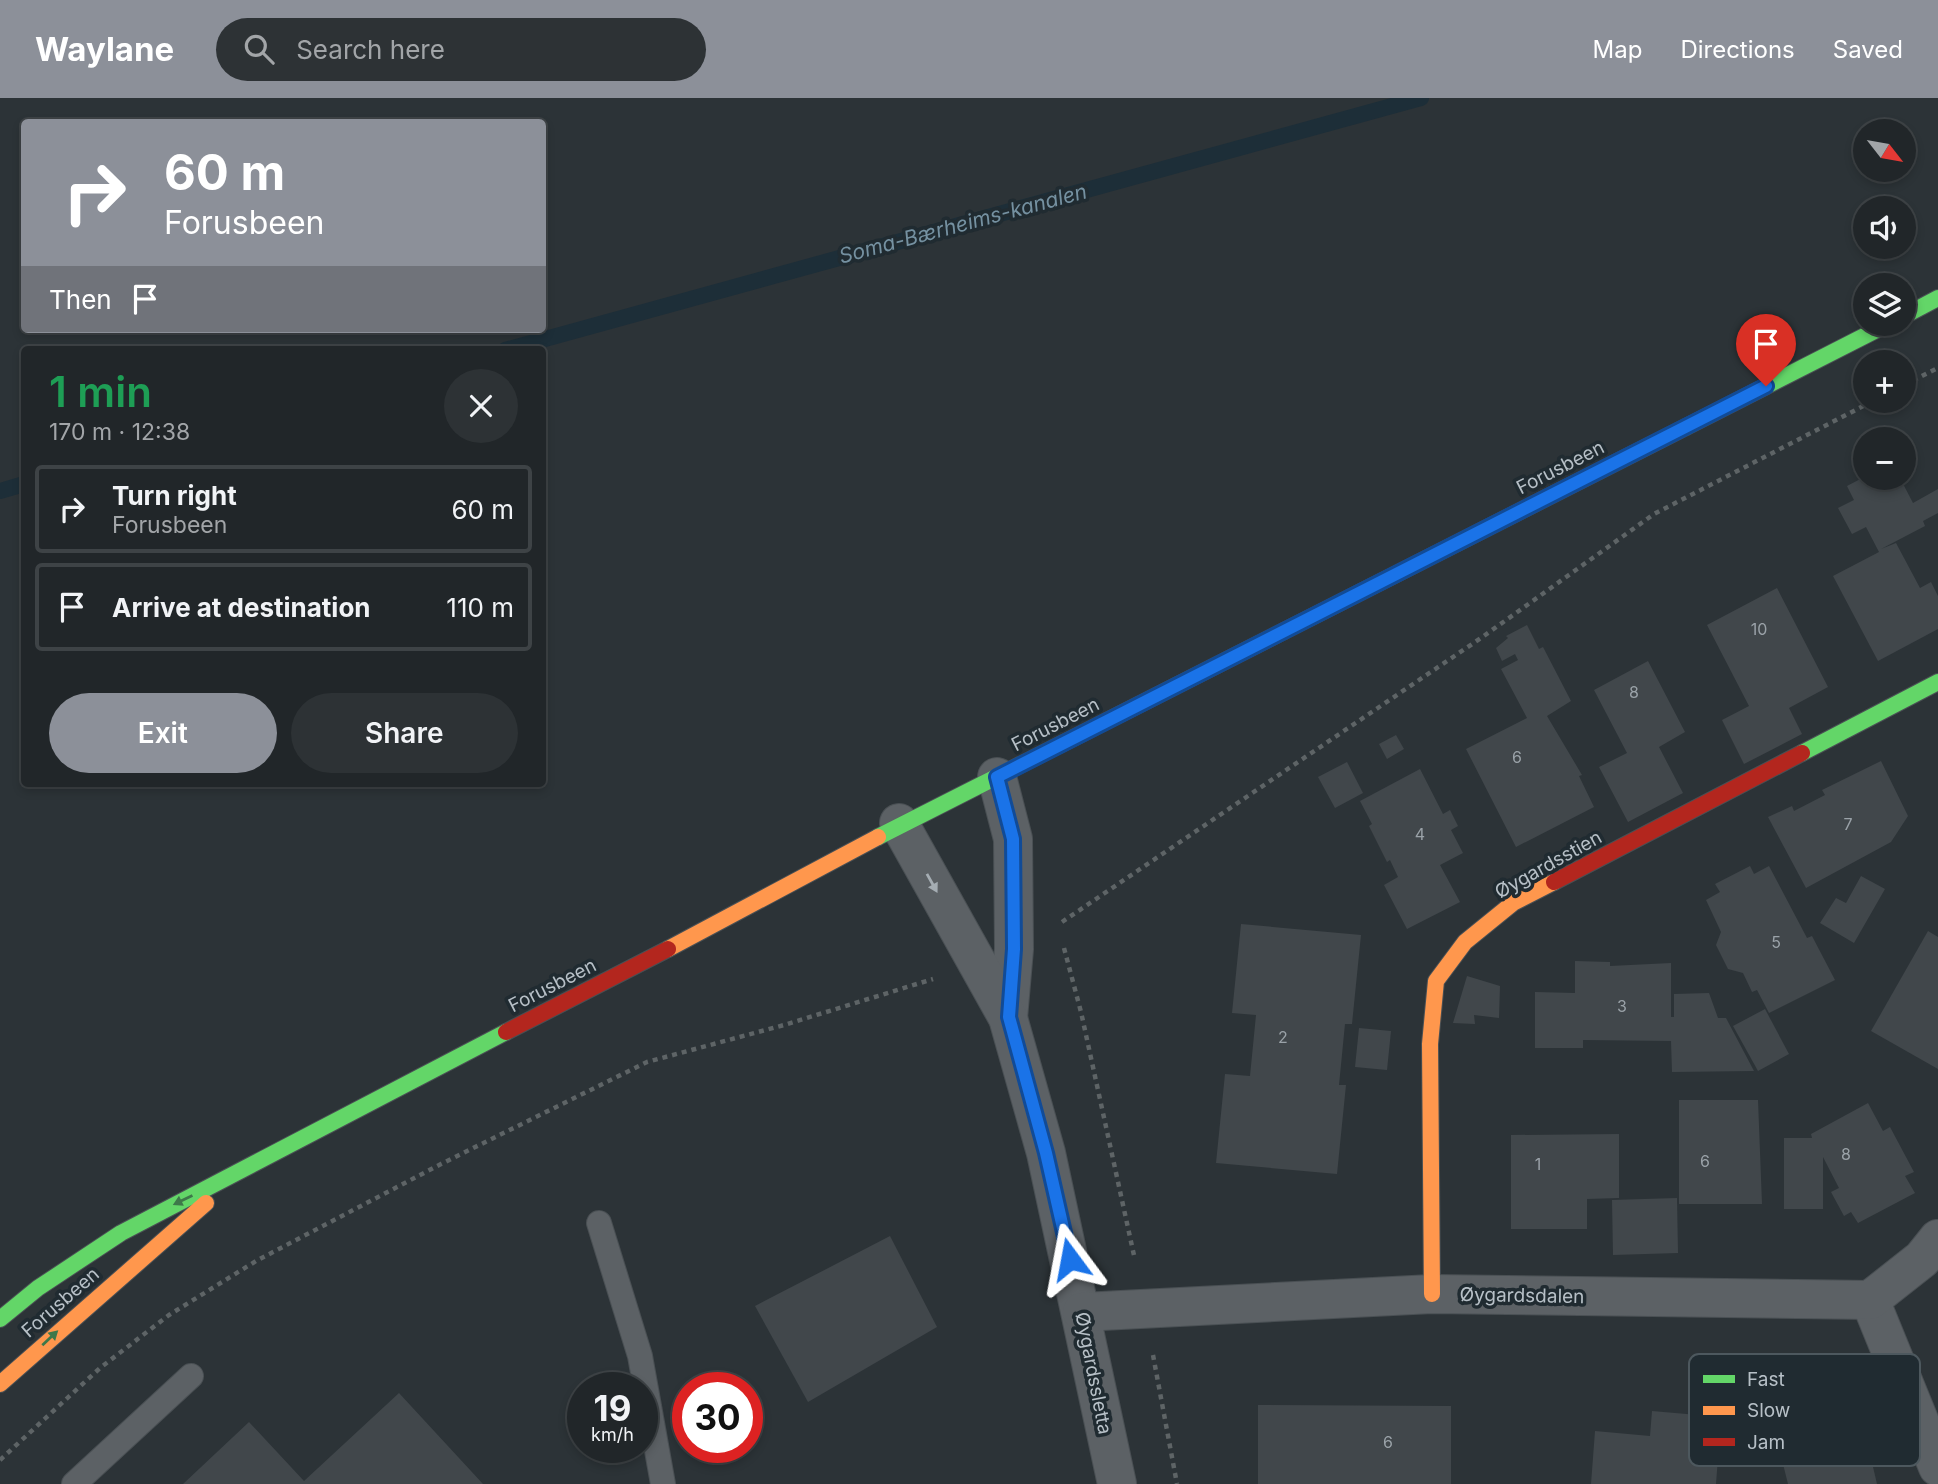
<!DOCTYPE html>
<html lang="en">
<head>
<meta charset="utf-8">
<style>
  :root { --surface:#212629; --page:#2d3235; --text:#f1f3f6; --muted:#a2a5a8; --line:#3e4346; --accent:#8c9099 }
  body { margin:0; font-family:Inter,sans-serif; background:var(--page); color:var(--text); height:100vh; display:flex; flex-direction:column; font-size:26px; white-space:nowrap }
  * { box-sizing:border-box; margin:0 }
  p { font-size:23px; color:var(--muted) }
  .icon { flex:none; width:38px; height:38px; fill:none; stroke:currentColor; stroke-width:2; stroke-linecap:round; stroke-linejoin:round }
  .map { position:relative; flex:1; overflow:hidden }
  .side { position:absolute; left:21px; top:248px; width:525px; height:441px; display:flex; flex-direction:column; background:var(--surface); border-radius:7px; box-shadow:0 4px 10px #0003,0 0 0 2px var(--line) }
  .side>* { flex:none }
  .guide { position:absolute; left:21px; top:21px; width:525px; height:214px; border-radius:7px; box-shadow:0 4px 10px #0003,0 0 0 2px var(--line); background:#8c9099; color:#fff; overflow:hidden }
  .needle { width:46px; rotate:121deg }
  .controls { position:absolute; left:1853px; top:21px; display:grid; gap:14px }
  .controls a { display:grid; place-items:center; width:63px; height:63px; border-radius:50%; background:var(--surface); box-shadow:0 4px 10px #0003,0 0 0 2px var(--line); font-size:35px }
  .speed { position:absolute; left:567px; top:1274px; display:flex; gap:14px; font-size:35px; font-weight:700; text-align:center }
  .speed>* { display:grid; place-content:center; width:91px; height:91px; border-radius:50%; background:var(--surface); box-shadow:0 4px 10px #0003,0 0 0 2px var(--line); line-height:1 }
  .speed small { font-size:18px; font-weight:400 }
  .speed .limit { border:10px solid #d22; background:#fff; color:#111 }
  .pin { position:absolute; display:grid; place-items:center; width:60px; height:60px; color:#fff; margin:-72px -30px; border-radius:50% 50% 50% 0; rotate:-45deg; box-shadow:0 0 7px #0007 }
  .pin .icon { rotate:45deg }
  .me { position:absolute; width:77px; margin:-38px; rotate:347deg; stroke-linejoin:round; filter:drop-shadow(0 0 5px #0008) }
  .turn { display:flex; align-items:center; gap:24px; height:147px; padding:0 28px; font-size:32px }
  .turn .icon { width:91px; height:91px; stroke-width:2.5 }
  .turn b { display:block; font-size:49px; line-height:60px }
  .then { display:flex; align-items:center; height:66px; padding:0 28px; background:#0003; gap:14px; font-size:26px }
  .round { display:grid; place-items:center; flex:none; width:74px; height:74px; border-radius:37px; background:var(--page) }
  .head { display:flex; align-items:center; justify-content:space-between; height:119px; padding:0 28px }
  h1 { font-size:42px; font-weight:600; line-height:52px; color:#1e9e55 }
  .action { display:flex; gap:14px; margin-top:auto; padding:14px 28px }
  .action a { flex:1; height:80px; border-radius:42px; background:var(--accent); color:#fff; font-size:28px; font-weight:600; line-height:80px; text-align:center }
  .action a+a { background:var(--page); color:var(--text) }
  ul { padding:0; list-style:none }
  li { display:flex; align-items:center; gap:21px; height:88px; margin:0 14px 10px; padding:0 14px; border:4px solid var(--line); border-radius:7px }
  li div { flex:1 }
  li b { display:block; font-size:26px }
  li em { font-style:normal }
  header { display:flex; align-items:center; gap:42px; box-sizing:border-box; height:98px; padding:0 35px; background:var(--accent); color:#fff }
  header strong { font-size:33px }
  nav { display:flex; gap:38px; margin-inline-start:auto; font-size:24px }
  .search { width:490px; height:63px; background:var(--page); display:flex; align-items:center; gap:18px; box-sizing:border-box; padding:0 24px; border-radius:38px; color:var(--muted); font-size:26px }
  .map>svg:first-child { display:block }
</style>
</head>
<body>
<header>
<strong>Waylane</strong>
<div class="search"><svg class="icon" aria-label="search" viewBox="0 0 24 24"><circle cx="10" cy="10" r="6"/><path d="M15 15l6 6"/></svg>Search here</div>
<nav><a>Map</a><a>Directions</a><a>Saved</a></nav>
</header>
<div class="map">
<svg width="1938" height="1386" viewBox="0 0 1938 1386">
  <rect width="100%" height="100%" fill="#2c3337"/>
  <g fill="none" stroke-linecap="round" stroke-linejoin="round">
    <g stroke="#1d2e38" stroke-width="16">
      <path d="M 505,252 L 1421,0"/>
      <path d="M 0,393 L 24,386"/>
    </g>
  </g>
  <g fill="#41474b">
    <path d="M 1866,378 L 1900,380 L 1913,405 L 1938,391 L 1938,415 L 1923,423 L 1925,428 L 1881,451 L 1896,445 L 1920,490 L 1931,484 L 1938,498 L 1938,531 L 1878,563 L 1833,478 L 1879,454 L 1866,429 L 1852,436 L 1838,410 L 1854,402 L 1847,388 Z"/>
    <path d="M 1777,490 L 1828,589 L 1789,610 L 1802,636 L 1744,666 L 1722,622 L 1749,608 L 1707,527 Z"/>
    <path d="M 1527,527 L 1539,551 L 1543,549 L 1571,603 L 1547,618 L 1582,677 L 1579,678 L 1594,709 L 1516,749 L 1466,651 L 1527,620 L 1501,571 L 1518,562 L 1515,556 L 1502,563 L 1496,550 L 1508,540 L 1506,538 Z"/>
    <path d="M 1648,563 L 1685,634 L 1659,649 L 1683,695 L 1628,724 L 1599,669 L 1627,655 L 1594,592 Z"/>
    <path d="M 1396,637 L 1404,651 L 1387,661 L 1379,646 Z"/>
    <path d="M 1881,663 L 1908,718 L 1891,744 L 1806,790 L 1768,719 L 1792,708 L 1794,713 L 1825,697 L 1822,692 Z"/>
    <path d="M 1347,664 L 1363,695 L 1335,710 L 1318,679 Z"/>
    <path d="M 1420,671 L 1443,716 L 1450,712 L 1458,728 L 1451,732 L 1463,755 L 1440,767 L 1460,804 L 1407,831 L 1384,787 L 1398,779 L 1390,762 L 1387,764 L 1369,728 L 1372,726 L 1360,703 Z"/>
    <path d="M 1750,768 L 1754,776 L 1769,768 L 1807,840 L 1812,838 L 1835,882 L 1769,915 L 1757,892 L 1752,894 L 1743,875 L 1728,871 L 1716,847 L 1721,834 L 1706,802 L 1720,794 L 1715,786 Z"/>
    <path d="M 1861,778 L 1885,791 L 1854,845 L 1820,825 L 1836,800 L 1846,805 Z"/>
    <path d="M 1241,826 L 1361,837 L 1352,926 L 1345,926 L 1339,987 L 1346,987 L 1337,1076 L 1216,1065 L 1225,976 L 1250,978 L 1256,917 L 1232,915 Z"/>
    <path d="M 1928,833 L 1938,839 L 1938,971 L 1871,933 Z"/>
    <path d="M 1575,863 L 1610,864 L 1610,868 L 1671,865 L 1671,919 L 1674,919 L 1674,896 L 1709,895 L 1718,920 L 1726,920 L 1754,973 L 1672,974 L 1671,943 L 1583,942 L 1583,950 L 1535,950 L 1535,894 L 1575,895 Z"/>
    <path d="M 1467,878 L 1500,888 L 1499,920 L 1474,917 L 1475,926 L 1453,925 Z"/>
    <path d="M 1765,911 L 1789,956 L 1758,973 L 1733,928 Z"/>
    <path d="M 1359,930 L 1391,933 L 1387,972 L 1355,969 Z"/>
    <path d="M 1679,1002 L 1758,1002 L 1762,1106 L 1679,1106 Z"/>
    <path d="M 1868,1005 L 1883,1033 L 1890,1029 L 1914,1074 L 1905,1078 L 1915,1095 L 1858,1125 L 1851,1114 L 1844,1118 L 1831,1094 L 1839,1090 L 1823,1059 L 1823,1111 L 1784,1111 L 1784,1040 L 1812,1040 L 1811,1036 Z"/>
    <path d="M 1619,1036 L 1619,1100 L 1587,1101 L 1587,1131 L 1511,1131 L 1511,1037 Z"/>
    <path d="M 1677,1100 L 1678,1155 L 1613,1157 L 1612,1102 Z"/>
    <path d="M 890,1138 L 937,1229 L 808,1304 L 755,1208 Z"/>
    <path d="M 399,1295 L 483,1386 L 183,1386 L 249,1324 L 304,1383 Z"/>
    <path d="M 1258,1307 L 1451,1308 L 1451,1386 L 1258,1386 Z"/>
    <path d="M 1652,1313 L 1721,1319 L 1716,1386 L 1591,1386 L 1595,1333 L 1650,1338 Z"/>
    <path d="M 1862,1322 L 1877,1386 L 1788,1386 L 1777,1342 Z"/>
  </g>
  <g fill="none" stroke-linecap="round" stroke-linejoin="round">
    <defs>
      <g id="lane">
        <path d="M 599,1125 L 640,1258 L 663,1386"/>
        <path d="M 74,1386 L 191,1278"/>
      </g>
      <g id="street">
        <path d="M 997,679 L 1013,741 L 1014,851 L 1008,920"/>
        <path d="M 899,725 L 1008,920 L 1046,1055 L 1117,1386"/>
        <path d="M 1870,1202 L 1938,1369"/>
        <path d="M 1082,1214 L 1432,1196 L 1870,1202 L 1922,1161 L 1938,1141"/>
      </g>
      <g id="fast">
        <path d="M 1904,218 L 1938,200"/>
        <path d="M 1686,329 L 1888,226"/>
        <path d="M 1802,655 L 1938,584"/>
        <path d="M 878,739 L 1284,533"/>
        <path d="M 0,1221 L 38,1190 L 121,1135 L 506,934"/>
      </g>
      <g id="slow">
        <path d="M 1284,533 L 1686,329"/>
        <path d="M 668,851 L 878,739"/>
        <path d="M 1432,1196 L 1430,946 L 1436,883 L 1465,844 L 1513,805 L 1554,784"/>
        <path d="M 0,1286 L 206,1105"/>
      </g>
      <g id="jam">
        <path d="M 1554,784 L 1802,655"/>
        <path d="M 506,934 L 668,851"/>
      </g>
    </defs>
    <use href="#lane" stroke="#4a5054" stroke-width="26"/>
    <use href="#street" stroke="#4a5054" stroke-width="40"/>
    <use href="#fast" stroke="#4a5054" stroke-width="18"/>
    <use href="#slow" stroke="#4a5054" stroke-width="18"/>
    <use href="#jam" stroke="#4a5054" stroke-width="18"/>
    <g stroke="#5e6466" stroke-width="4.5" stroke-dasharray="5 5" stroke-linecap="butt">
      <path d="M 1904,287 L 1938,270"/>
      <path d="M 1062,824 L 1481,540 L 1654,416 L 1873,303"/>
      <path d="M 1064,850 L 1081,914 L 1135,1162"/>
      <path d="M 1153,1257 L 1177,1386"/>
      <path d="M 0,1362 L 100,1270 L 169,1217 L 256,1163 L 441,1066 L 647,964 L 784,927 L 933,881"/>
    </g>
    <use href="#lane" stroke="#5c6165" stroke-width="24"/>
    <use href="#street" stroke="#5c6165" stroke-width="38"/>
    <use href="#fast" stroke="#63d668" stroke-width="16"/>
    <use href="#slow" stroke="#ff974d" stroke-width="16"/>
    <use href="#jam" stroke="#b3261e" stroke-width="16"/>
  </g>
  <defs><path id="oneway-solid" d="M-6-.8H1V-3.2L6.5 0L1 3.2V.8H-6Z" transform="scale(1.75)"/></defs>
  <use fill="#a5adb3" href="#oneway-solid" transform="translate(932 785) rotate(61)"/>
  <g fill="#3e784a">
    <use href="#oneway-solid" transform="translate(183 1102) rotate(154)"/>
    <use href="#oneway-solid" transform="translate(50 1240) rotate(-43)"/>
  </g>
  <g fill="none" stroke-linecap="round" stroke-linejoin="round">
    <defs>
      <path id="route" d="M 1070,1161 L 1046,1055 L 1009,919 L 1014,851 L 1013,741 L 997,679 L 1766,288"/>
    </defs>
    <use href="#route" stroke="#114b97" stroke-width="18"/>
    <use href="#route" stroke="#1a73e8" stroke-width="12"/>
  </g>
  <g text-anchor="middle" stroke-width="7" stroke-linejoin="round" paint-order="stroke">
    <g font-size="16" fill="#9aa2a8">
      <text x="1759" y="537">10</text>
      <text x="1634" y="600">8</text>
      <text x="1517" y="665">6</text>
      <text x="1848" y="732">7</text>
      <text x="1420" y="742">4</text>
      <text x="1776" y="850">5</text>
      <text x="1622" y="914">3</text>
      <text x="1283" y="945">2</text>
      <text x="1846" y="1062">8</text>
      <text x="1705" y="1069">6</text>
      <text x="1538" y="1072">1</text>
      <text x="1388" y="1350">6</text>
    </g>
    <g font-size="19" fill="#b7c0c7" stroke="#202b31">
      <text transform="translate(1560 369) rotate(-27)" y="7">Forusbeen</text>
      <text transform="translate(1055 626) rotate(-27)" y="7">Forusbeen</text>
      <text transform="translate(1548 766) rotate(-29)" y="7">Øygardsstien</text>
      <text transform="translate(552 887) rotate(-27)" y="7">Forusbeen</text>
      <text transform="translate(1522 1197) rotate(1)" y="7">Øygardsdalen</text>
      <text transform="translate(60 1204) rotate(-41)" y="7">Forusbeen</text>
      <text transform="translate(1094 1275) rotate(79)" y="7">Øygardssletta</text>
    </g>
    <g font-size="21" font-style="italic" fill="#7591a1" stroke="#202b31">
      <text transform="translate(963 126) rotate(-15)" y="7">Soma-Bærheims-kanalen</text>
    </g>
  </g>
  <rect x="1689" y="1256" width="231" height="112" rx="10" fill="#202b31" stroke="#4d585e" stroke-width="2"/>
  <rect x="1703" y="1277" width="32" height="8" fill="#63d668"/>
  <rect x="1703" y="1308" width="32" height="9" fill="#ff974d"/>
  <rect x="1703" y="1340" width="32" height="8" fill="#b3261e"/>
  <g font-size="19" fill="#b7c0c7">
    <text x="1747" y="1288">Fast</text>
    <text x="1747" y="1319">Slow</text>
    <text x="1747" y="1351">Jam</text>
  </g>
</svg>
<div class="controls">
<a><svg class="needle" viewBox="-14 -14 28 28"><path d="M0-13l5 13h-10z" fill="#e53935"/><path d="M0 13l5-13h-10z" fill="#a2a5a8"/></svg></a>
<a><svg class="icon" aria-label="sound" viewBox="0 0 24 24"><path d="M4 9h4l5-4v14l-5-4H4zM17 9q2 3 0 6"/></svg></a>
<a><svg class="icon" aria-label="layers" viewBox="0 0 24 24"><path d="M12 4l9 5-9 5-9-5zM3 14l9 5 9-5"/></svg></a>
<a>+</a>
<a>−</a>
</div>
<div class="speed"><div>19<small>km/h</small></div><div class="limit">30</div></div>
<div class="pin" style="left:1766px;top:288px;background:#d93025"><svg class="icon" aria-label="arrive" viewBox="0 0 24 24"><path d="M6 21V4h12l-3 4 3 4H6"/></svg></div>
<svg class="me" style="left:1070px;top:1161px" viewBox="-20 -20 40 40"><path d="M0-17L14 15 0 8-14 15z" fill="#1a73e8" stroke="#fff" stroke-width="4"/></svg>
<div class="guide">
<div class="turn"><svg class="icon" aria-label="right" viewBox="0 0 24 24"><path d="M7 20v-9h11M14 6l5 5-5 5"/></svg><div><b>60 m</b>Forusbeen</div></div>
<div class="then">Then<svg class="icon" aria-label="arrive" viewBox="0 0 24 24"><path d="M6 21V4h12l-3 4 3 4H6"/></svg></div>
</div>
<section class="side">
<div class="head"><div><h1>1 min</h1><p>170 m · 12:38</p></div><a class="round"><svg class="icon" aria-label="close" viewBox="0 0 24 24"><path d="M6 6l12 12M18 6L6 18"/></svg></a></div>
<ul>
<li><svg class="icon" aria-label="right" viewBox="0 0 24 24"><path d="M7 20v-9h11M14 6l5 5-5 5"/></svg><div><b>Turn right</b><p>Forusbeen</p></div><em>60 m</em></li>
<li><svg class="icon" aria-label="arrive" viewBox="0 0 24 24"><path d="M6 21V4h12l-3 4 3 4H6"/></svg><div><b>Arrive at destination</b></div><em>110 m</em></li>
</ul>
<div class="action"><a>Exit</a><a>Share</a></div>
</section>
</div>
</body>
</html>
